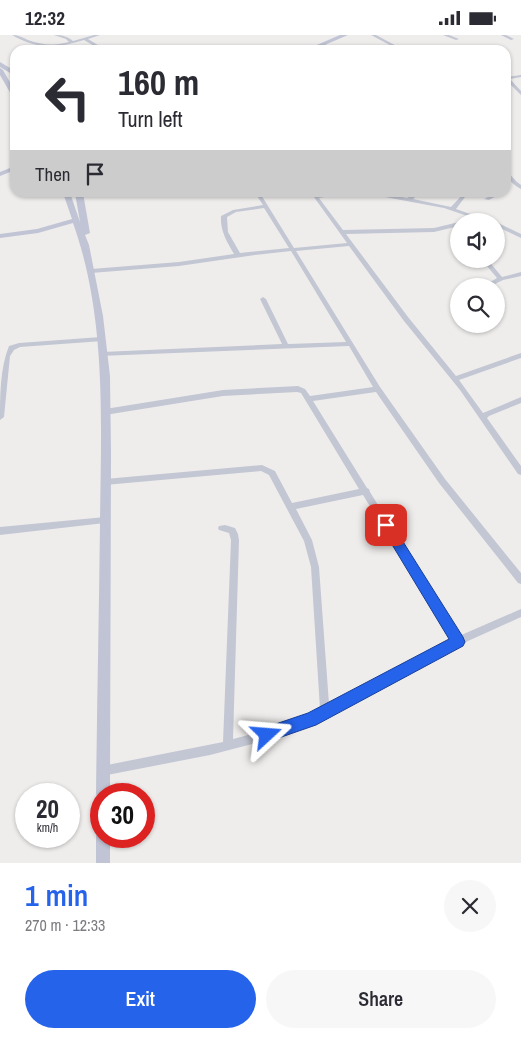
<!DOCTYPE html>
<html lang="en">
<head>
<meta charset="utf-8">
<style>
  :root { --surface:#fff; --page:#f7f7f7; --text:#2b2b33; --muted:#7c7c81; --accent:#2563eb }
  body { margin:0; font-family:"Archivo Narrow",sans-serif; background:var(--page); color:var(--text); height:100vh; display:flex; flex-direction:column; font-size:19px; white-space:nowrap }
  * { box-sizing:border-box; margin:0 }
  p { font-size:16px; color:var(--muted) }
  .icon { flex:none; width:28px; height:28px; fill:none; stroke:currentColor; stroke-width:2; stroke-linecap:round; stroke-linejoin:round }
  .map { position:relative; height:828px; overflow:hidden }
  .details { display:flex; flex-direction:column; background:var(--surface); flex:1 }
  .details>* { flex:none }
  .hud { position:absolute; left:10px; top:10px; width:501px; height:152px; border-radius:15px; box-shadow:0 1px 4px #0004; background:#fff; color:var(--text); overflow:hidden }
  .tools { position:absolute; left:450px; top:178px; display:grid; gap:10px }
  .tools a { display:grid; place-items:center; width:55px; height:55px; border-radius:50%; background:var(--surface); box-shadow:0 1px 4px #0004; font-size:25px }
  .speed { position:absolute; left:15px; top:748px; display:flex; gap:10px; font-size:25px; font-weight:700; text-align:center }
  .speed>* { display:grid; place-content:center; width:65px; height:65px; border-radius:50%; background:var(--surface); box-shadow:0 1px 4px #0004; line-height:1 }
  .speed small { font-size:12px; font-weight:400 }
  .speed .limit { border:8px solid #d22; background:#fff; color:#111 }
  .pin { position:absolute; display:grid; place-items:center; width:42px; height:42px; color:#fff; margin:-21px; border-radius:10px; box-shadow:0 2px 8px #0006 }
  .me { position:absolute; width:55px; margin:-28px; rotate:71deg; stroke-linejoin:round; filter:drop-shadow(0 0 4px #0008) }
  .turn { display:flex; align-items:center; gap:18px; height:105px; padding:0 25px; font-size:22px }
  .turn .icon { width:65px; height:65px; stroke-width:2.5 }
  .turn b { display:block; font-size:35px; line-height:42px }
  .then { display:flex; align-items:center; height:48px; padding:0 25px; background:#0003; gap:10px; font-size:19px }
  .round { display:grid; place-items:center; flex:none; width:52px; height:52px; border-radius:26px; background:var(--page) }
  .summary { display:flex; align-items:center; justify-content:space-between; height:85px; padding:0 25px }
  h1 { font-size:30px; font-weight:600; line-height:38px; color:var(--accent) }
  .action { display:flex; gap:10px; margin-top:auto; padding:10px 25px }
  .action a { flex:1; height:58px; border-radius:30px; background:var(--accent); color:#fff; font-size:20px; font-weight:600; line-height:58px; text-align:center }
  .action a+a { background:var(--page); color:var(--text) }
  .status { display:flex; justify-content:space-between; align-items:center; height:35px; padding:0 25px; background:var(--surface); direction:ltr }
  .status svg { height:14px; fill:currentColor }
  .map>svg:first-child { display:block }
</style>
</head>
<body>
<div class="status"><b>12:32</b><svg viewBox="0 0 49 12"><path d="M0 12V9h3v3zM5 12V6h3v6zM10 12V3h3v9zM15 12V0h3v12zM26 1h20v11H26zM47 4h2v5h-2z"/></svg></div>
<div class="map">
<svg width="521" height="828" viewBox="0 0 521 828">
  <rect width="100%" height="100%" fill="#efedec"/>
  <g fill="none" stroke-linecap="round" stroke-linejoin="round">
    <g fill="#c3c7d3" fill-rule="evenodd">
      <path d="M 12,0 C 18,0 22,2 28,5 C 42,10 55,11 69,7 L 66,4 L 54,0 C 62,0 67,1 73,6 L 94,0 L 100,0 L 88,4 L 106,15 L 101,15 L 84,5 C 58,13 37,15 12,0 Z"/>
      <path d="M 371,0 L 376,0 L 404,15 L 399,15 Z"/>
      <path d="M 443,0 L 449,0 L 459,4 L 456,5 Z"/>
      <path d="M 501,0 L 506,0 L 514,4 L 511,5 Z"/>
      <path d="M 322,8 L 324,8 L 333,15 L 328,15 L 322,10 Z"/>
      <path d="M 423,12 L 434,14 L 435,15 L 411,15 Z"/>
      <path d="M 521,40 L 521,42 L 510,44 L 521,56 L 521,60 L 506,45 L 506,42 Z"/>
      <path d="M 506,135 L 517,147 L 521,150 L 521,154 C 513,150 506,143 506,135 Z"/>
      <path d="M 255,158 L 260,158 L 294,213 L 347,208 L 311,158 L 315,158 L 317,160 L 333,158 L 341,158 L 341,159 L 319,163 L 343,195 L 434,193 L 459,187 L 459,191 L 434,197 L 346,199 L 408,282 L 456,341 L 521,318 L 521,323 L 459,345 L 483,378 L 521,362 L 521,368 L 489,381 L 487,383 L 521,431 L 521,440 L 518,439 L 460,355 L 404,286 L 349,211 L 296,216 L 380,352 L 445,444 L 521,538 L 521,549 L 518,548 L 439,448 L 376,357 L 313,366 L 367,453 L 369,454 L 370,457 L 459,601 L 521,574 L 521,582 L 468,606 L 311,689 L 267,705 L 210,720 L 102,741 L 98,740 L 97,736 L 98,732 L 102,731 L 223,707 L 231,505 L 229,498 L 219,495 L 218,493 L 219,491 L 225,490 L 235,493 L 238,499 L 239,505 L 233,704 C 263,696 293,688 320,674 L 311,532 L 304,506 L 269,440 L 261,436 L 105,450 L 102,449 L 101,447 L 102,445 L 105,444 L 262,430 L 275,436 L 292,468 L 359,454 L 301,358 L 297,357 L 223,361 L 105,380 L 101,377 L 105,374 L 223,355 L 298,351 L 305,354 L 310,361 L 373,352 L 349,311 L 100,321 L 99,319 L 102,317 L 282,309 L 260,264 L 263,262 L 266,264 L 288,309 L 346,307 L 291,216 L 255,220 L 179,231 L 91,238 L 88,236 L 91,234 L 179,227 L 234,219 C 227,207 220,196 221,181 L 233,175 L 263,170 ZM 264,173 L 289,213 L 240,218 L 228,197 L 227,182 L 236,177 ZM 363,460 L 452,605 L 329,669 L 319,532 L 312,505 L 296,474 Z"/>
      <path d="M 371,158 L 380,158 L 407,163 L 415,158 L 420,158 L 413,164 L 451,172 L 464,158 L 468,158 L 456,174 L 490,186 L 482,186 L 444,173 L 374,160 Z"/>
      <path d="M 496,158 L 502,158 L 489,165 L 484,164 Z"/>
      <path d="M 496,187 L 521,199 L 521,203 L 496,191 Z"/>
      <path d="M 481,224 L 487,224 L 502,242 L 521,237 L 521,241 L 503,245 L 491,251 L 484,251 L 485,250 L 497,243 Z"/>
      <path d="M 101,302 L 103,302 L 104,304 L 103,306 L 20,312 L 14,315 L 10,321 L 4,382 L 0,385 C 0,361 0,333 9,311 L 19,308 Z"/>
      <path d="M 105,482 L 108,483 L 109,485 L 108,487 L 105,488 L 0,500 L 0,492 Z"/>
    </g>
    <g fill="#c0c4d4" fill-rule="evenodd">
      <path d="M 340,0 L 348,0 L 313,15 L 305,15 Z"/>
      <path d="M 0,27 L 15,36 L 15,41 L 0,32 Z"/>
      <path d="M 0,33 L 3,35 L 15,56 L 15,63 L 12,61 L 0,40 Z"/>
      <path d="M 15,131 L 15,135 L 0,141 L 0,137 Z"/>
      <path d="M 63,158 L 70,158 L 80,187 L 75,158 L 83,158 L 90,198 L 85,200 L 89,210 L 103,281 L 110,341 L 111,417 L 110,759 L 101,759 L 101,765 L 98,764 L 96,759 C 97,668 99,578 100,487 C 101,388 107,283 73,188 L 38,198 L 0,203 L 0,199 L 37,194 L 72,184 Z"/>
      <path d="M 101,795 L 101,801 L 110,801 L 110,828 L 96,828 L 96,801 L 98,796 Z"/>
    </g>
  </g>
  <path fill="#2563eb" stroke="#184099" d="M 386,484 L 390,486 L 463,602 L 465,607 L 463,611 L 316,690 L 267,707 L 261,705 L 259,700 L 261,694 L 308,678 L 449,604 L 382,493 L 380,490 L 382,486 Z"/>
</svg>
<div class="tools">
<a><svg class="icon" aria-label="sound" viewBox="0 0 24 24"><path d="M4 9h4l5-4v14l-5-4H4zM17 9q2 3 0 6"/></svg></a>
<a><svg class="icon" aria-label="search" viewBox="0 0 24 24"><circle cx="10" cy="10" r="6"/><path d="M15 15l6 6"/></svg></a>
</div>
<div class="speed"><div>20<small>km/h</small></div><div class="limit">30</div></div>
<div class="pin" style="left:386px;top:490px;background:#d93025"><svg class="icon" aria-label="arrive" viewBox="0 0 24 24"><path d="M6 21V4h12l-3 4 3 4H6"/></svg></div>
<svg class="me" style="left:267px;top:700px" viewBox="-20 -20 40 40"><path d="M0-17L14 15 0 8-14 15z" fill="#2563eb" stroke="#fff" stroke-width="4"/></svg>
<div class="hud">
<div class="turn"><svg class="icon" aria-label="left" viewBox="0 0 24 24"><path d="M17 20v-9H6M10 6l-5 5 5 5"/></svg><div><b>160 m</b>Turn left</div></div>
<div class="then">Then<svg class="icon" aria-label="arrive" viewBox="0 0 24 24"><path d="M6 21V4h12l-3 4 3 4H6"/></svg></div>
</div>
</div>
<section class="details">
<div class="summary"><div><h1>1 min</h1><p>270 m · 12:33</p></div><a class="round"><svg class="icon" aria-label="close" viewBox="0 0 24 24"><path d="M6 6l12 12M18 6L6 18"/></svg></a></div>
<div class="action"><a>Exit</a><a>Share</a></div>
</section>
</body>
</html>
